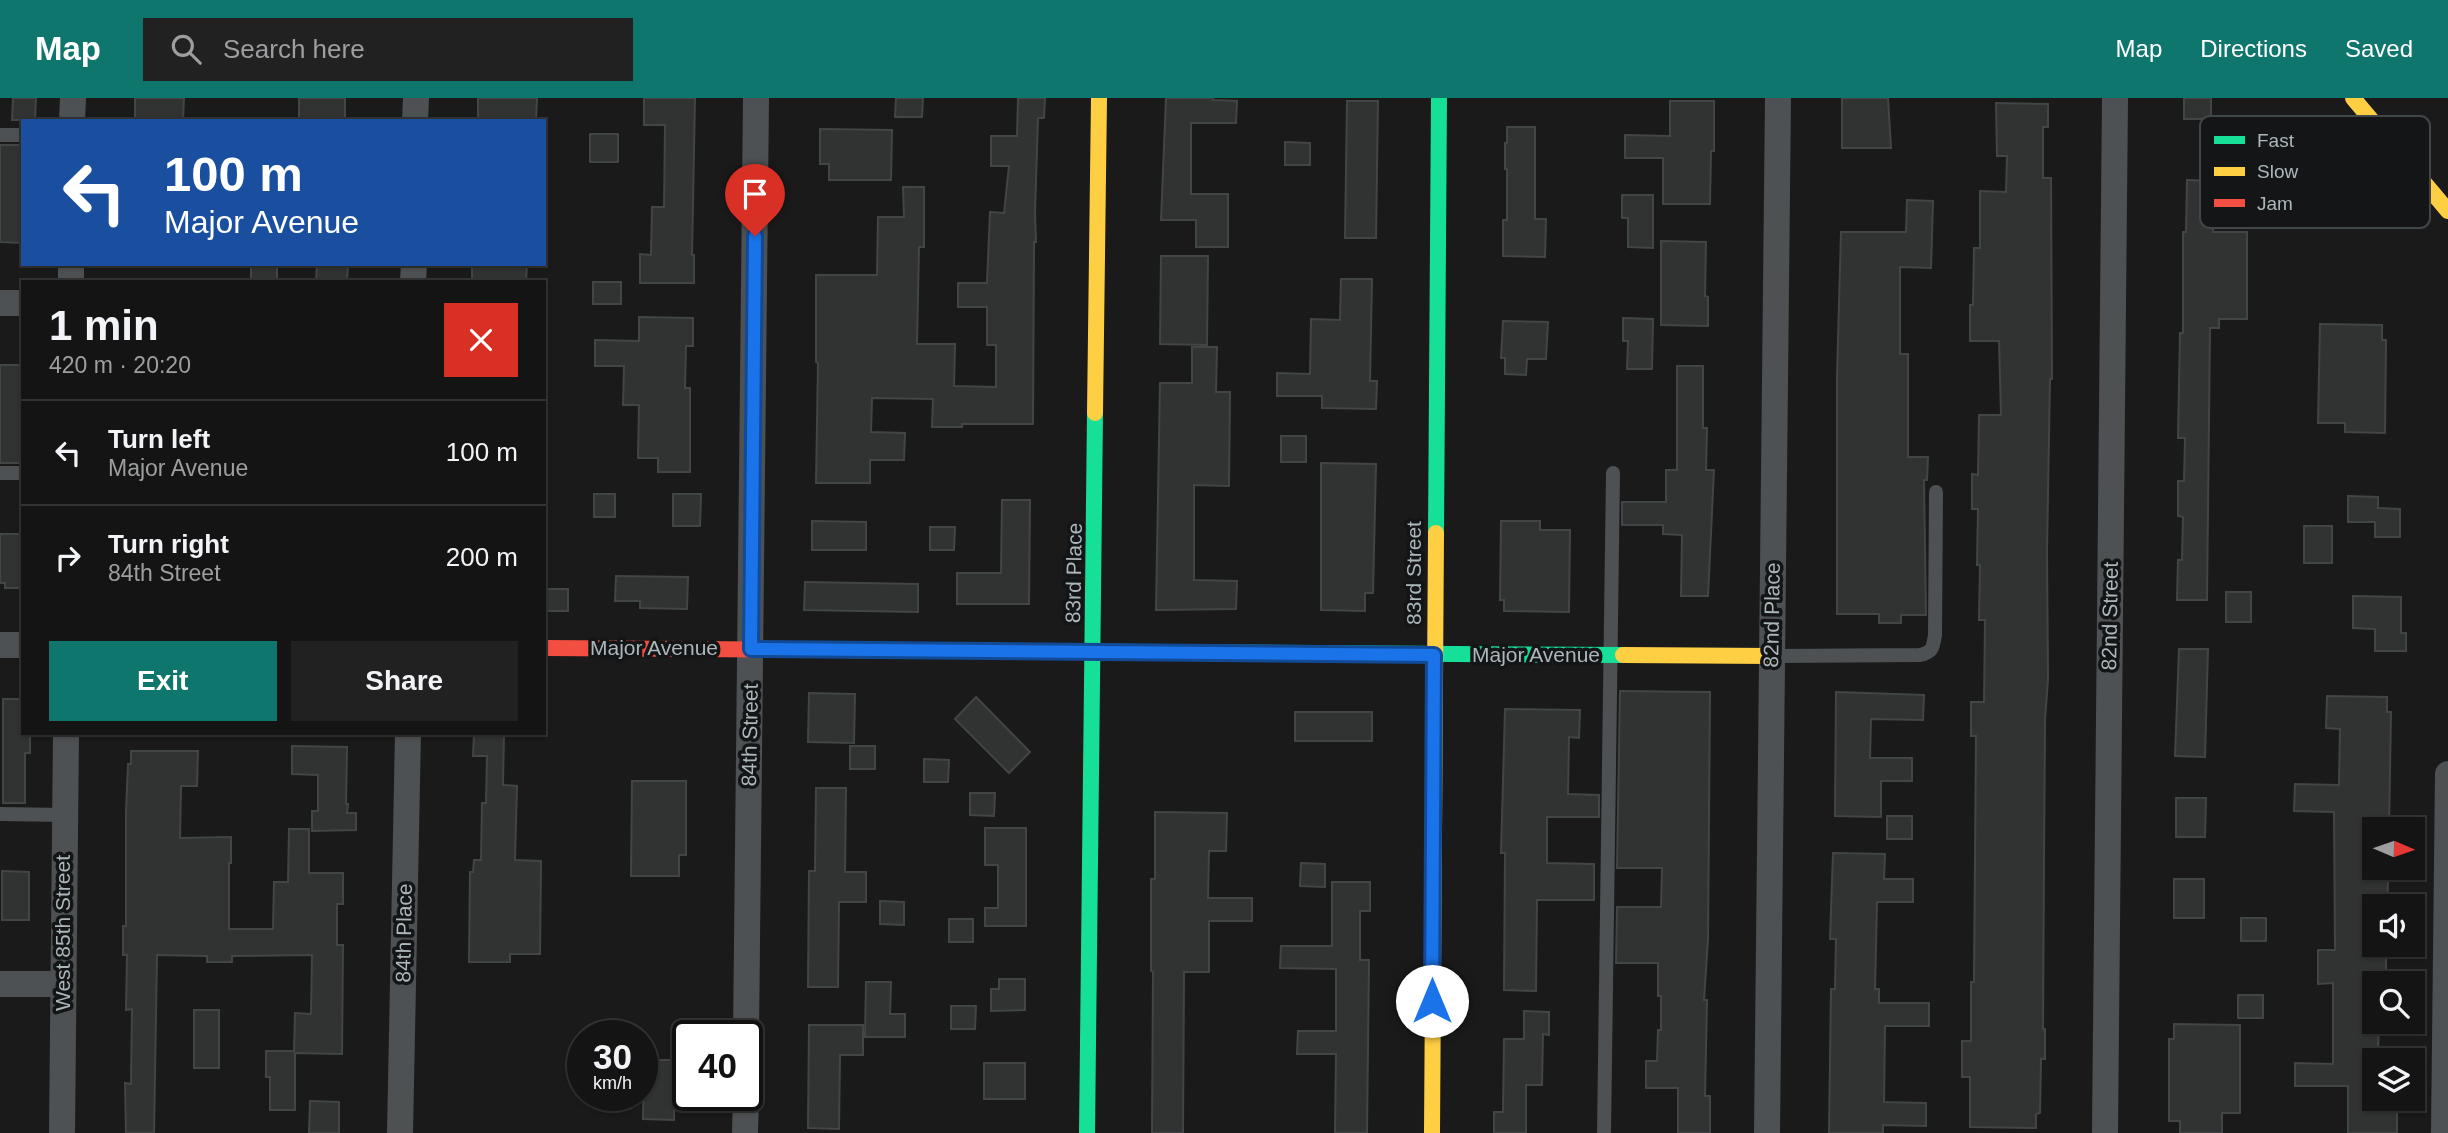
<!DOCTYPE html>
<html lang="en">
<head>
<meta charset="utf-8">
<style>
  :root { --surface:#141414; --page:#212122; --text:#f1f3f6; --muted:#9d9ea0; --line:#333334; --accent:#0f766e }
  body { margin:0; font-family:Helvetica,sans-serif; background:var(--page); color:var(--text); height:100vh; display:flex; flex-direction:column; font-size:26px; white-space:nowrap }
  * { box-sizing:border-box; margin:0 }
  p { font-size:23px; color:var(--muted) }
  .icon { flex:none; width:38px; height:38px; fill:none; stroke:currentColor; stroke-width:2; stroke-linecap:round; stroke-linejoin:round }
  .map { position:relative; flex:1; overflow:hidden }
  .sheet { position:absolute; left:21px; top:182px; width:525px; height:455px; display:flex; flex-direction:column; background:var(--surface); border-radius:0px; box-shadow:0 2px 5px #0004,0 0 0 2px var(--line) }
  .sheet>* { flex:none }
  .banner { position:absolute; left:21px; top:21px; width:525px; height:147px; border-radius:0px; box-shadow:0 2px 5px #0004,0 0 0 2px var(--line); background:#1a4fa0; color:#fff; overflow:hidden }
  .needle { width:46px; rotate:92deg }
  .fabs { position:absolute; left:2362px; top:719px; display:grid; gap:14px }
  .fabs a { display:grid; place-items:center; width:63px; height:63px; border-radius:0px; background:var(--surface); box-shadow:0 2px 5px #0004,0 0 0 2px var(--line); font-size:35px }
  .speed { position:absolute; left:567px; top:922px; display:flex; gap:14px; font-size:35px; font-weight:700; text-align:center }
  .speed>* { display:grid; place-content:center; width:91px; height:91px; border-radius:50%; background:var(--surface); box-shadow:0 2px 5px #0004,0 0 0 2px var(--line); line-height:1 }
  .speed small { font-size:18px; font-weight:400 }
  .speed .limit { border:4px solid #111; border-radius:10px; background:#fff; color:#111 }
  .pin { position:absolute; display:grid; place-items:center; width:60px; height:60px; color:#fff; margin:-72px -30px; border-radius:50% 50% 50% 0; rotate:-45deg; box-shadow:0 0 7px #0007 }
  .pin .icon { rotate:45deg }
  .me { position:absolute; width:77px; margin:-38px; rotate:0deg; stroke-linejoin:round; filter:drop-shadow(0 0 5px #0008) }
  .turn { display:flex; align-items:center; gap:24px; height:147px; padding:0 28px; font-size:32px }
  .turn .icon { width:91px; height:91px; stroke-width:2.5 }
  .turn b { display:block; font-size:49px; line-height:60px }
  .round { display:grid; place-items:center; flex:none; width:74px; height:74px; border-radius:0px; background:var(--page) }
  .overview { display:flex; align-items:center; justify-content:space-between; height:119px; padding:0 28px }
  h1 { font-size:42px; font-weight:600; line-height:52px }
  .action { display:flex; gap:14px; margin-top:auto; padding:14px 28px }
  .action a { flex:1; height:80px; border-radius:0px; background:var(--accent); color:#fff; font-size:28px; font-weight:600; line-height:80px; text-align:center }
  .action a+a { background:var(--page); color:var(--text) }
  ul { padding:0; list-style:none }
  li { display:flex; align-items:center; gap:21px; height:105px; padding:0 28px; border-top:2px solid var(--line) }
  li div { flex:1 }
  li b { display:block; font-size:26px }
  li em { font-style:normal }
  header { display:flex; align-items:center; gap:42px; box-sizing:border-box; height:98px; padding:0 35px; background:var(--accent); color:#fff }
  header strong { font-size:33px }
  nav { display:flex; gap:38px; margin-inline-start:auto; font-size:24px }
  .search { width:490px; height:63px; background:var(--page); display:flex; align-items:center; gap:18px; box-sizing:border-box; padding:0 24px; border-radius:0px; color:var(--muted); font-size:26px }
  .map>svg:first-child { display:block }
</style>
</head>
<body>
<header>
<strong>Map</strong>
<div class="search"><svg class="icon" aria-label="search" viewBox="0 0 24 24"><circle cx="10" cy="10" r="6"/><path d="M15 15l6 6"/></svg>Search here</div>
<nav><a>Map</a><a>Directions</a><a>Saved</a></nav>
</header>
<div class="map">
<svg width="2448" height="1035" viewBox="0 0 2448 1035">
  <rect width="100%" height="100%" fill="#1a1a1a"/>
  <g fill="#313232" stroke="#424546" stroke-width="2">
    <path d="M 13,0 L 36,0 L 35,22 L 12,22 Z"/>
    <path d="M 135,0 L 184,0 L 183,23 L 135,23 Z"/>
    <rect x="299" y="0" width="46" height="23"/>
    <path d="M 478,0 L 537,0 L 536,23 L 478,22 Z"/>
    <path d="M 644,0 L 695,0 L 692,157 L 694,157 L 694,185 L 640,185 L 640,156 L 651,157 L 652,109 L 664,109 L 665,27 L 644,27 Z"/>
    <path d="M 896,0 L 923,0 L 922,19 L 895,19 Z"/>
    <path d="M 1018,0 L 1045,0 L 1044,20 L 1038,20 L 1035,115 L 1036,144 L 1034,144 L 1033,326 L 962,326 L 962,329 L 932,329 L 933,301 L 872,300 L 871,334 L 905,335 L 904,362 L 870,362 L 870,385 L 816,385 L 818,265 L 816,264 L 816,177 L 877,177 L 878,119 L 904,119 L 903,89 L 924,89 L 924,149 L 919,149 L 917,246 L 955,246 L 954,288 L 996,289 L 996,247 L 987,247 L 987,209 L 958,209 L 958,185 L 987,185 L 990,114 L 1004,115 L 1009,68 L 991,68 L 991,38 L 1017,38 Z"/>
    <path d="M 1166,0 L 1213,0 L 1213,2 L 1237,3 L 1236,25 L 1191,25 L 1191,96 L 1228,96 L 1228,149 L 1196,149 L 1196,122 L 1161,122 Z"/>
    <path d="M 1842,0 L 1888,0 L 1891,50 L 1842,50 Z"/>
    <rect x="2184" y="0" width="27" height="21"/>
    <path d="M 1347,3 L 1378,3 L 1376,140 L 1345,140 Z"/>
    <path d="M 1670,3 L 1714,3 L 1714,53 L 1711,53 L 1710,106 L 1663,106 L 1663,60 L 1625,60 L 1625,37 L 1670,38 Z"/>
    <path d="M 1996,5 L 2048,6 L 2048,29 L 2043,29 L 2043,80 L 2051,80 L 2052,281 L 2050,281 L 2047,453 L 2048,581 L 2045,622 L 2044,760 L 2043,931 L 2045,931 L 2045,961 L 2041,961 L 2040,1015 L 2036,1016 L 2036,1030 L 1970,1029 L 1970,979 L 1962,979 L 1962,943 L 1971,943 L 1971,884 L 1974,884 L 1976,638 L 1971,638 L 1971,604 L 1984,604 L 1985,522 L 1979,522 L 1980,467 L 1977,467 L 1978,411 L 1972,411 L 1972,376 L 1978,377 L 1979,317 L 2001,317 L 1999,243 L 1970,243 L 1970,207 L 1973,207 L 1974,150 L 1980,150 L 1980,93 L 2006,94 L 2007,58 L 1997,58 Z"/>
    <path d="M 1507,29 L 1535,29 L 1535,121 L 1546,121 L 1545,159 L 1503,158 L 1503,122 L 1507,122 L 1507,71 L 1505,71 L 1505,45 L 1507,45 Z"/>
    <path d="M 820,31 L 892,32 L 891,82 L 829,82 L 829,66 L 820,66 Z"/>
    <rect x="590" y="36" width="28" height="28"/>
    <path d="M 1285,44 L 1310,45 L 1310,67 L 1285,67 Z"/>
    <path d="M 0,47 L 23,47 L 23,145 L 0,144 Z"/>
    <path d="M 2187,82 L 2214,83 L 2213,134 L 2247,134 L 2247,221 L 2219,221 L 2219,230 L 2210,230 L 2207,502 L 2177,502 L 2178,462 L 2182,462 L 2183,419 L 2178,418 L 2178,383 L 2184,383 L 2185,340 L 2178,340 L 2180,235 L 2183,235 L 2183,134 L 2186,134 Z"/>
    <path d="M 1622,97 L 1653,97 L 1653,150 L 1628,149 L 1628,120 L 1622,120 Z"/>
    <path d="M 1907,102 L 1933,103 L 1931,170 L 1900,169 L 1900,256 L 1908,256 L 1908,359 L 1928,359 L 1927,382 L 1924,382 L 1926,517 L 1901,517 L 1901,525 L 1879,525 L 1879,516 L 1837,516 L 1837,278 L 1841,134 L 1906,134 Z"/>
    <path d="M 1661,143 L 1706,144 L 1705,198 L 1708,199 L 1708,228 L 1661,227 Z"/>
    <path d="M 1161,158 L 1208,158 L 1207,247 L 1160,246 Z"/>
    <rect x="251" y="166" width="26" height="18"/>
    <path d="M 317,166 L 348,166 L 347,184 L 316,184 Z"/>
    <path d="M 472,166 L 527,166 L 526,184 L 472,184 Z"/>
    <path d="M 1341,181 L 1372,181 L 1370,283 L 1377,283 L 1376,311 L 1322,310 L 1322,298 L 1277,298 L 1277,275 L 1310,276 L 1311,221 L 1340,222 Z"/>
    <rect x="593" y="184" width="28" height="22"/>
    <path d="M 639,219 L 693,220 L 693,248 L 686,248 L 685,290 L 690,290 L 690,374 L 658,374 L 658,360 L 638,360 L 639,307 L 623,307 L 624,268 L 595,268 L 595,242 L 639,243 Z"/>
    <path d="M 1623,220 L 1653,221 L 1652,271 L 1627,271 L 1628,243 L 1623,243 Z"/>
    <path d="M 1503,223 L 1548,224 L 1546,261 L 1527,261 L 1526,277 L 1505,276 L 1505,260 L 1501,260 Z"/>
    <path d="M 2320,226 L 2382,227 L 2382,242 L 2386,242 L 2385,335 L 2345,334 L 2345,325 L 2318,325 Z"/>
    <path d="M 1192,249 L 1217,249 L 1216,294 L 1230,294 L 1229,388 L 1194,387 L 1194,482 L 1237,483 L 1236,511 L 1156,512 L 1160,285 L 1192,285 Z"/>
    <rect x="0" y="267" width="23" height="98"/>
    <path d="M 1677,268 L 1703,268 L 1703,330 L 1707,330 L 1706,372 L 1714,372 L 1708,498 L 1681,498 L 1682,437 L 1663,436 L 1663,427 L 1622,427 L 1622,404 L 1666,404 L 1666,372 L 1677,372 Z"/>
    <rect x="1281" y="338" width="25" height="26"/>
    <path d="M 1321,365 L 1376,366 L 1373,495 L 1365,495 L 1365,513 L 1321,512 Z"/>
    <rect x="594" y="396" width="21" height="23"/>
    <path d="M 673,396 L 701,396 L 700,428 L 673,428 Z"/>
    <path d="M 2348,398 L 2378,399 L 2378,410 L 2400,411 L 2400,439 L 2375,439 L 2375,424 L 2348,424 Z"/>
    <path d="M 1002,402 L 1030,402 L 1029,506 L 957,506 L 957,475 L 1001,475 Z"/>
    <path d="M 812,423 L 866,424 L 866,452 L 812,452 Z"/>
    <path d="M 1501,423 L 1540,423 L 1540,432 L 1570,432 L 1569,514 L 1504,513 L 1504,502 L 1500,502 Z"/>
    <rect x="2304" y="428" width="28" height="37"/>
    <path d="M 930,429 L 955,429 L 954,452 L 930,452 Z"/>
    <path d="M 0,436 L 23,436 L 23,490 L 5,490 L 5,485 L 0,485 Z"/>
    <path d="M 616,478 L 688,479 L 687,511 L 640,510 L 640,503 L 615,503 Z"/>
    <path d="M 805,484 L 918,486 L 918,514 L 804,512 Z"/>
    <rect x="547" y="491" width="21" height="22"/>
    <rect x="2226" y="494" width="25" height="30"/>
    <path d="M 2353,498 L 2401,499 L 2401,535 L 2406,535 L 2406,553 L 2375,553 L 2375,531 L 2353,530 Z"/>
    <path d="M 2179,551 L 2208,551 L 2205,659 L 2175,658 Z"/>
    <path d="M 1620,593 L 1710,594 L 1708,841 L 1704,902 L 1707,902 L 1705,998 L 1710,998 L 1710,1035 L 1678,1035 L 1678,990 L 1646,990 L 1646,963 L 1657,963 L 1658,932 L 1661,932 L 1661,898 L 1658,898 L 1658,865 L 1616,865 L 1617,809 L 1661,809 L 1662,770 L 1617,770 Z"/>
    <path d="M 1836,594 L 1924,597 L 1923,622 L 1871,621 L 1870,660 L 1912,660 L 1912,683 L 1881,683 L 1881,719 L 1835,718 Z"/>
    <path d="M 809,595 L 855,596 L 854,645 L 808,644 Z"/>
    <path d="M 2327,598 L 2387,599 L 2387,614 L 2391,614 L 2389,732 L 2375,732 L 2375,770 L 2381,770 L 2381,783 L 2388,783 L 2387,808 L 2375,808 L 2375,813 L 2372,813 L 2372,849 L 2386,849 L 2386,879 L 2380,879 L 2380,886 L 2375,886 L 2375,924 L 2379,924 L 2378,955 L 2375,955 L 2375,1001 L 2397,1001 L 2397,1035 L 2348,1035 L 2348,988 L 2295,988 L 2295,965 L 2333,966 L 2333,885 L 2318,886 L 2318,852 L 2335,852 L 2334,714 L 2294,713 L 2295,686 L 2339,687 L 2340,631 L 2326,630 Z"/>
    <path d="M 976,599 L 1030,654 L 1009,675 L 955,621 Z"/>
    <path d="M 3,601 L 23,601 L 23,635 L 30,635 L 30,655 L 25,655 L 25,705 L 3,705 Z"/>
    <path d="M 1505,611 L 1580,612 L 1579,640 L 1569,639 L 1568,696 L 1599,697 L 1599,719 L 1547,719 L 1547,765 L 1594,766 L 1594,802 L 1537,802 L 1536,893 L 1504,892 L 1505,755 L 1501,755 Z"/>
    <rect x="1295" y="614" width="77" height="29"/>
    <path d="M 474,635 L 504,635 L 503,687 L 517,688 L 515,762 L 541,763 L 540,856 L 510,856 L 510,864 L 469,864 L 470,774 L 473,774 L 474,762 L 481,762 L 482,705 L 486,705 L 487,658 L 473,658 Z"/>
    <path d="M 292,648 L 347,649 L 346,706 L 348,706 L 347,715 L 356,715 L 356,732 L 312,733 L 312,713 L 318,713 L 318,677 L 292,676 Z"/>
    <rect x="850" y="648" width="25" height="23"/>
    <path d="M 131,653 L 198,653 L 197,688 L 181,688 L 180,740 L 231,739 L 231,765 L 229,765 L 229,831 L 273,831 L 274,784 L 288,784 L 289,731 L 309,731 L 309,775 L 343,775 L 343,806 L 337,806 L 337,847 L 343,847 L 342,956 L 295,955 L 295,1012 L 270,1012 L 270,979 L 266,979 L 266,953 L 294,953 L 295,915 L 311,916 L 312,857 L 232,858 L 232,864 L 207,864 L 207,858 L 157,857 L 154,1035 L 126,1035 L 125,985 L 131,986 L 132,911 L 126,912 L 127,857 L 123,857 L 123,828 L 126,828 L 126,714 L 128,666 L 131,666 Z"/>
    <path d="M 924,661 L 949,662 L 948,684 L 924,684 Z"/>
    <path d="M 632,683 L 686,683 L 686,757 L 679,757 L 679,778 L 631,778 Z"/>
    <path d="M 816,690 L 846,690 L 845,774 L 866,774 L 866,804 L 839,804 L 838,889 L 808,889 L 809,773 L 815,773 Z"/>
    <path d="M 970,695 L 995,695 L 994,718 L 970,717 Z"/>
    <path d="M 2176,700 L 2206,700 L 2205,739 L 2176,739 Z"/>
    <path d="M 1155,714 L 1227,715 L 1226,753 L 1209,753 L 1208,800 L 1252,800 L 1252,823 L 1209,823 L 1209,874 L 1184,874 L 1183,1035 L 1152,1035 L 1153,874 L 1151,873 L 1151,781 L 1155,781 Z"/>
    <rect x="1887" y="718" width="25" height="23"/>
    <path d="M 985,730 L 1026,730 L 1026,828 L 985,828 L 985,810 L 998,810 L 998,767 L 985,767 Z"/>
    <path d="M 1833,755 L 1885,756 L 1884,781 L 1913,781 L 1913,804 L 1877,804 L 1875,891 L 1879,891 L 1879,905 L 1929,905 L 1929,928 L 1885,928 L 1884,1004 L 1926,1005 L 1926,1028 L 1883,1027 L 1883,1035 L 1829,1035 L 1831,891 L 1835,891 L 1836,841 L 1830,841 Z"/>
    <path d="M 1301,765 L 1325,766 L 1325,789 L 1300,788 Z"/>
    <path d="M 2,773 L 29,774 L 29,822 L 2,822 Z"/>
    <rect x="2174" y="781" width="30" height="39"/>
    <path d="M 1332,784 L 1370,784 L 1370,813 L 1360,813 L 1360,862 L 1369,862 L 1367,1035 L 1335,1035 L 1336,956 L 1297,956 L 1298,933 L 1336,933 L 1336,871 L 1280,870 L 1281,848 L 1332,848 Z"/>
    <path d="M 880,803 L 904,804 L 904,827 L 880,826 Z"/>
    <rect x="2241" y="820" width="25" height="23"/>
    <rect x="949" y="821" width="24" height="23"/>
    <path d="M 999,881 L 1025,881 L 1025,912 L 991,913 L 991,891 L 999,891 Z"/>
    <path d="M 866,884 L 891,884 L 890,916 L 905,916 L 905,939 L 865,939 Z"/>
    <rect x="2238" y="897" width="25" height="23"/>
    <path d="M 951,908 L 976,908 L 975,931 L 951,931 Z"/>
    <rect x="194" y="912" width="25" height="58"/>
    <path d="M 1524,913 L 1549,914 L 1549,937 L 1543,936 L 1542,987 L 1526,987 L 1526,1035 L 1494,1035 L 1494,1014 L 1503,1014 L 1504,941 L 1524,941 Z"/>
    <path d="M 2174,926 L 2240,927 L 2240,1015 L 2222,1015 L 2222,1035 L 2180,1035 L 2180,1023 L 2169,1023 L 2169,941 L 2174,941 Z"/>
    <path d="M 809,927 L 863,927 L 863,957 L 840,957 L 839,1031 L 808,1030 Z"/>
    <path d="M 644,962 L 675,962 L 674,1022 L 643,1021 Z"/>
    <rect x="984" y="965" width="41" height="36"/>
    <path d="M 310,1003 L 339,1004 L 339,1035 L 309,1035 Z"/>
  </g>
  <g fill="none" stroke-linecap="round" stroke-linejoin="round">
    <g stroke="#4e5153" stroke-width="14">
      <path d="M 0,37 L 23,37"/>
      <path d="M 0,375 L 23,375"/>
      <path d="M 1772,558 L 1920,557 C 1933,554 1933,549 1935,537 L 1936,394"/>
      <path d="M 0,716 L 64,717"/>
      <path d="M 1604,1035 L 1613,375"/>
    </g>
    <g stroke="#4e5153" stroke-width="26">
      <path d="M 72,23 L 73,0"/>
      <path d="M 415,23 L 416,0"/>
      <path d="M 71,184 L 71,166"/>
      <path d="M 413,184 L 414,166"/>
      <path d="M 0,205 L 23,205"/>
      <path d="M 0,547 L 23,547"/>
      <path d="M 0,886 L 63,886"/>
      <path d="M 746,938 L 756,0"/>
      <path d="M 62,1035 L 66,635"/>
      <path d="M 400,1035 L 408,635"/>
      <path d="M 745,1035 L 746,998"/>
      <path d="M 1767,1035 L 1778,0"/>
      <path d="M 2105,1035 L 2115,0"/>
      <path d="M 2444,1035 L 2448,676"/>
    </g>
    <g stroke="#16e098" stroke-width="16">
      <path d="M 1436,435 L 1439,0"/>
      <path d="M 974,553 L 1623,557"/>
      <path d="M 1087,1035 L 1095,315"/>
    </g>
    <g stroke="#ffcf43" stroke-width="16">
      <path d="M 2353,0 L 2448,113"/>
      <path d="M 1095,315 L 1099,0"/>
      <path d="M 1623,557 L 1772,558"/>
      <path d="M 1432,1035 L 1436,435"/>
    </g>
    <path stroke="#f24e42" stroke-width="16" d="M 544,550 L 974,553"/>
  </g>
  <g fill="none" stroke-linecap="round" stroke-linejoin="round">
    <defs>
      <path id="route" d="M 755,138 L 751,551 L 1434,557 L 1432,903"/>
    </defs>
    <use href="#route" stroke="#114b97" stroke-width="18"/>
    <use href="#route" stroke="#1a73e8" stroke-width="12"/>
  </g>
  <g text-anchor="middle" stroke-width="7" stroke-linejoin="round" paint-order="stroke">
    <g font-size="21" fill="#abb7bb" stroke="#141516">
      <text transform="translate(1074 475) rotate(-89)" y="7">83rd Place</text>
      <text transform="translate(1414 475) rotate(-90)" y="7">83rd Street</text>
      <text transform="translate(1772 517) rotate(-89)" y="7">82nd Place</text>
      <text transform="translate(2110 518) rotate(-89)" y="7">82nd Street</text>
      <text x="654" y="557">Major Avenue</text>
      <text x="1536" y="564">Major Avenue</text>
      <text transform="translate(750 637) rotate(-89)" y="7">84th Street</text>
      <text transform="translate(63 835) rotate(-90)" y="7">West 85th Street</text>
      <text transform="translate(404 835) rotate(-89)" y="7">84th Place</text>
    </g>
  </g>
  <rect x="2200" y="18" width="230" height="112" rx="10" fill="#141516" stroke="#414648" stroke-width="2"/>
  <rect x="2214" y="38" width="31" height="8" fill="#16e098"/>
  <rect x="2214" y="69" width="31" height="9" fill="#ffcf43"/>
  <rect x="2214" y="101" width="31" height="8" fill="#f24e42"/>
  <g font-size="19" fill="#abb7bb">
    <text x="2257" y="49">Fast</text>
    <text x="2257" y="80">Slow</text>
    <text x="2257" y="112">Jam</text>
  </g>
</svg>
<div class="fabs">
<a><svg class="needle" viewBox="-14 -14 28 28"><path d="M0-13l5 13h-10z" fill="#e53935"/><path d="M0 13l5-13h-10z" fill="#9d9ea0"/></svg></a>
<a><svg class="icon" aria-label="sound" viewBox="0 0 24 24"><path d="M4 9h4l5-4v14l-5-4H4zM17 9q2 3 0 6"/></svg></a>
<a><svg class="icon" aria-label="search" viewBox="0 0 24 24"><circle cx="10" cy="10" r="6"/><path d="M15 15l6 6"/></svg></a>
<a><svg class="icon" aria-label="layers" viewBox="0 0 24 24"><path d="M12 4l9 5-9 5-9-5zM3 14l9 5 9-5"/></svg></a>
</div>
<div class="speed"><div>30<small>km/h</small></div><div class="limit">40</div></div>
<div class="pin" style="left:755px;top:138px;background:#d93025"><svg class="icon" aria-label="arrive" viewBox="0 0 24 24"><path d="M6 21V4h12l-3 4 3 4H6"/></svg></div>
<svg class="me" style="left:1432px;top:903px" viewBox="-20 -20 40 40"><circle r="19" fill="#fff"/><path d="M0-13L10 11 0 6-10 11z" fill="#1a73e8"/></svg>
<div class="banner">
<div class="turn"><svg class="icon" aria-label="left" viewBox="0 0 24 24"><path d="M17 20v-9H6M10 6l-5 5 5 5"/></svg><div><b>100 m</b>Major Avenue</div></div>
</div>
<section class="sheet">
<div class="overview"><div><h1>1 min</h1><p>420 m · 20:20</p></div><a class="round" style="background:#d93025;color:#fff"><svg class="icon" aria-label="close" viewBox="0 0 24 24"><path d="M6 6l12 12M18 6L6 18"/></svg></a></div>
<ul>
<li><svg class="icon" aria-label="left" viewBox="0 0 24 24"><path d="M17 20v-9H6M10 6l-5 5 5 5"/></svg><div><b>Turn left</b><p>Major Avenue</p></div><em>100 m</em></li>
<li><svg class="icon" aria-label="right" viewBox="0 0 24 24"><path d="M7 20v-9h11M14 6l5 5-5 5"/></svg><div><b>Turn right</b><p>84th Street</p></div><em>200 m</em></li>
</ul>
<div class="action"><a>Exit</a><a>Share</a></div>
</section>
</div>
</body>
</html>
